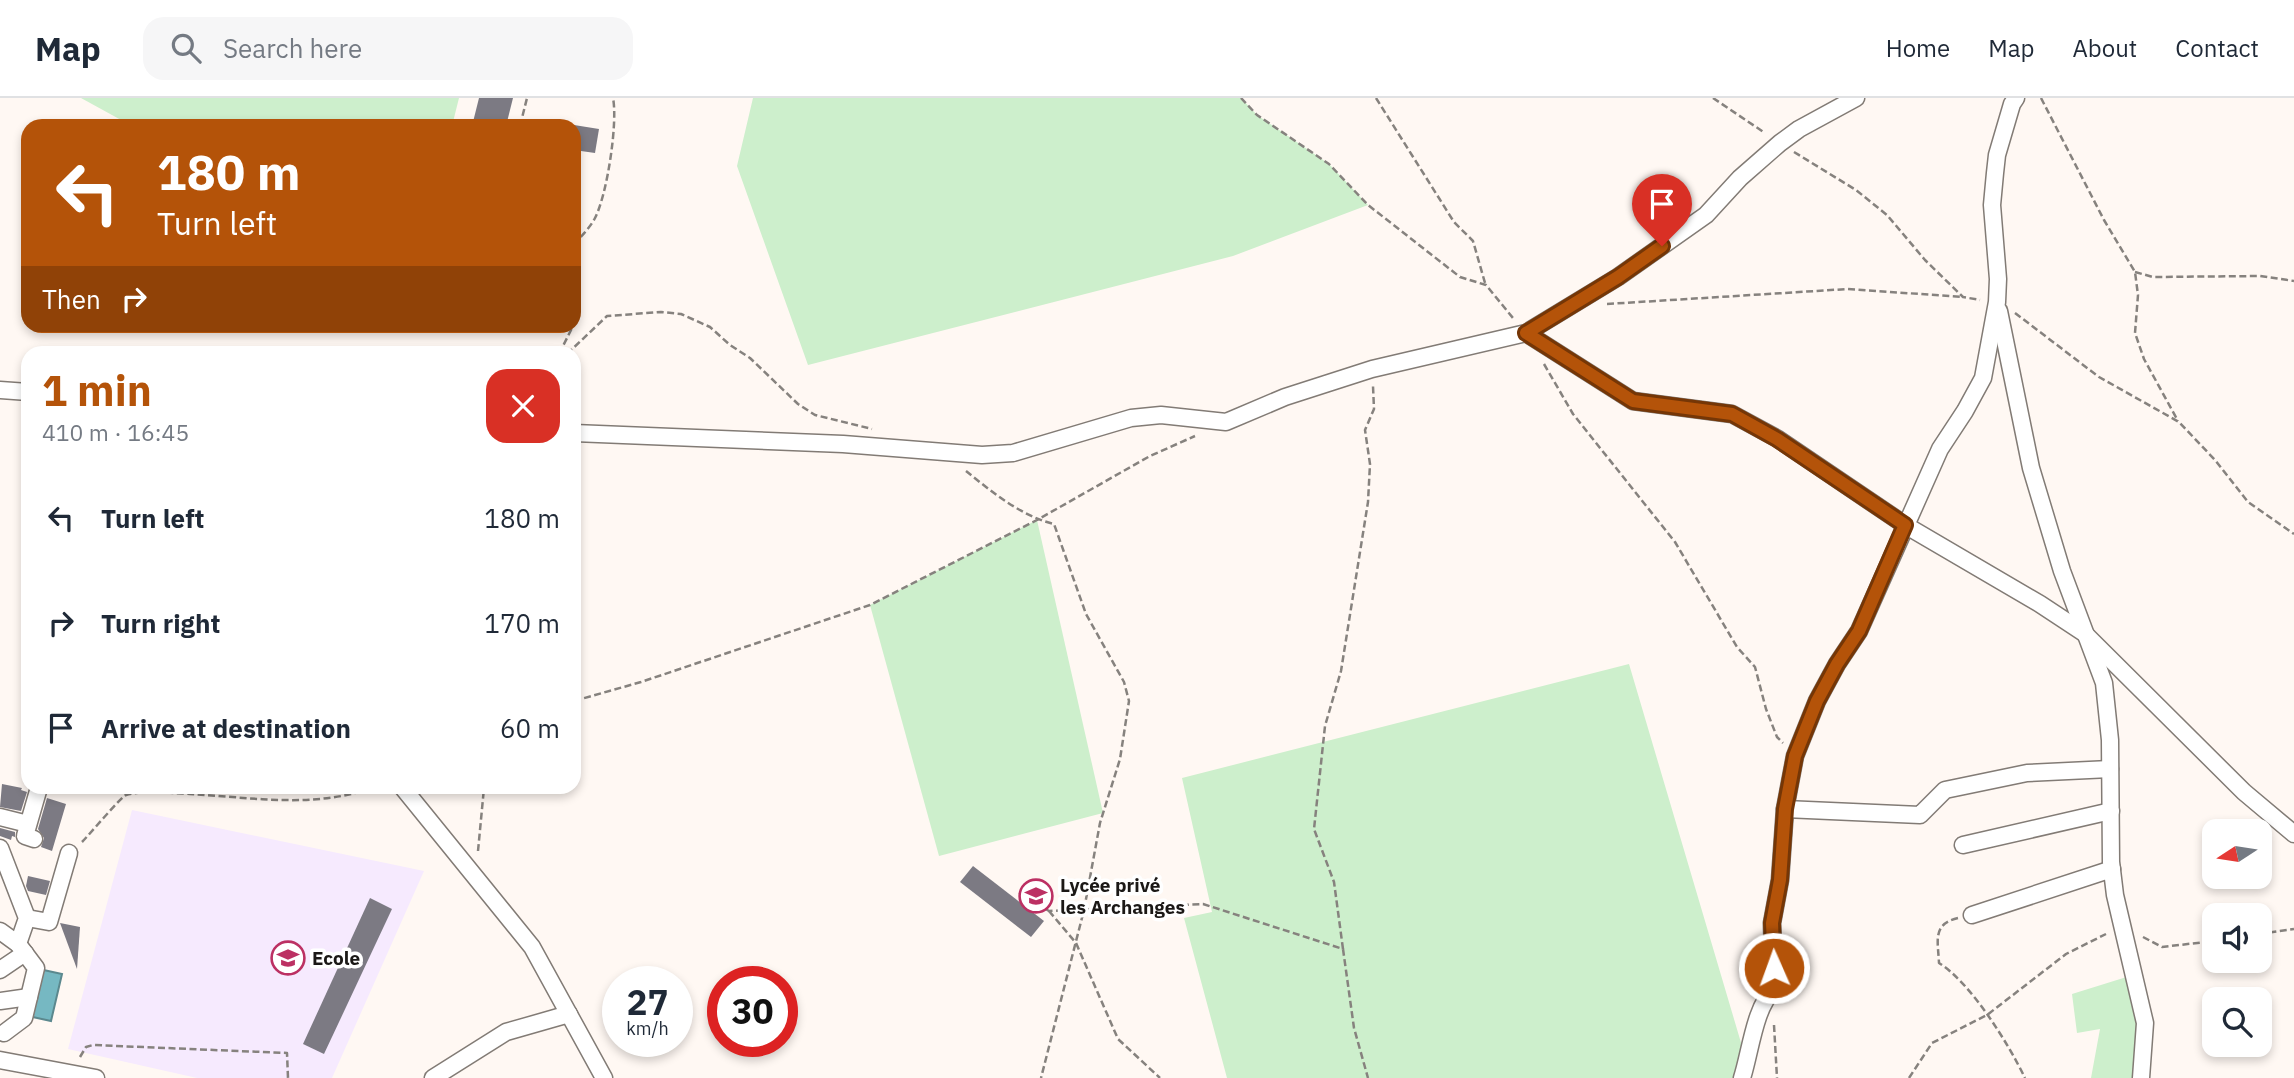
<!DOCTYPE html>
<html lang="en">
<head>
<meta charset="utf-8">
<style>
  :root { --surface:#fff; --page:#f6f6f7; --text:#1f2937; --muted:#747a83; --line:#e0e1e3; --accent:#b45309 }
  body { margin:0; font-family:"IBM Plex Sans",sans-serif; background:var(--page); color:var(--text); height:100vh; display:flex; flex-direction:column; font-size:26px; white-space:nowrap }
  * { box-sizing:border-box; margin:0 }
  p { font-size:23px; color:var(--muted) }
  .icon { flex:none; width:38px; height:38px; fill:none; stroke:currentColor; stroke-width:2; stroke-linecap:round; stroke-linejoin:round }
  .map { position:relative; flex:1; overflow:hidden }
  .side { position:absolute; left:21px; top:248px; width:560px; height:448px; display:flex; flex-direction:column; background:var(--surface); border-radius:21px; box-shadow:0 4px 10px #0003 }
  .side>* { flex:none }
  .guide { position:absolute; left:21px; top:21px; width:560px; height:214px; border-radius:21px; box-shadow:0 4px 10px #0003; background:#b45309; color:#fff; overflow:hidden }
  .needle { width:46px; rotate:258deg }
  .buttons { position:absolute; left:2202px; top:721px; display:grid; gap:14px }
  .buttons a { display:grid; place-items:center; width:70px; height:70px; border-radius:14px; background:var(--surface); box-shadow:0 4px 10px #0003; font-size:35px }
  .speed { position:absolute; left:602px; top:868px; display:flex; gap:14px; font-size:35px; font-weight:700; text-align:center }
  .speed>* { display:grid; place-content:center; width:91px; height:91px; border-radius:50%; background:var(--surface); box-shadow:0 4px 10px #0003; line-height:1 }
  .speed small { font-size:18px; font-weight:400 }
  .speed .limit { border:10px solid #d22; background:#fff; color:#111 }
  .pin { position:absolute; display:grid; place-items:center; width:60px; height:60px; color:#fff; margin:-72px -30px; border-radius:50% 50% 50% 0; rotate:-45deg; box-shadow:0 0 7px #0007 }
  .pin .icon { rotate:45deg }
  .me { position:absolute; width:77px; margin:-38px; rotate:358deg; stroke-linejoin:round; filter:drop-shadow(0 0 5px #0008) }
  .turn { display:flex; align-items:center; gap:24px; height:147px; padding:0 21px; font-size:32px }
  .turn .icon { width:91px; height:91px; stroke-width:2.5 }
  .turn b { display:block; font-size:49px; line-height:60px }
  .then { display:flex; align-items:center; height:66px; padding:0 21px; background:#0003; gap:14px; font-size:26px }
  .round { display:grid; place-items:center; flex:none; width:74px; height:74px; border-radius:21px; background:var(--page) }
  .overview { display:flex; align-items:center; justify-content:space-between; height:119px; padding:0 21px }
  h1 { font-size:42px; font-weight:800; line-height:52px; color:var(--accent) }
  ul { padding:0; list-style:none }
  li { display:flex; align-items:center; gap:21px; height:105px; padding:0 21px }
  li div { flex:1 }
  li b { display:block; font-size:26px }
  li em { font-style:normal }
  header { display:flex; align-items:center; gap:42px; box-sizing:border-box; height:98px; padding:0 35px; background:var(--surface); border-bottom:2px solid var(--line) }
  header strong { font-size:33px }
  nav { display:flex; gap:38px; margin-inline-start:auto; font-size:24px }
  .search { width:490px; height:63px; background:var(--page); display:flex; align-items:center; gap:18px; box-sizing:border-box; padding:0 24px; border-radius:21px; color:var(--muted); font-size:26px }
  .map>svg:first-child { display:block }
</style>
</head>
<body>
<header>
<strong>Map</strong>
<div class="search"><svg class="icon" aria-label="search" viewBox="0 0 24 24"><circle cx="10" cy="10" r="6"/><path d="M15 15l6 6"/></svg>Search here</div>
<nav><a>Home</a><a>Map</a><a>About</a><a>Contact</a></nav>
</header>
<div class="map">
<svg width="2294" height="980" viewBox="0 0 2294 980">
  <rect width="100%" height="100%" fill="#fff8f3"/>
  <path fill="#f6eafe" d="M 132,712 L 424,773 L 332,980 L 197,980 L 68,951 Z"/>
  <g fill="#cdefcc">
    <path d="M 81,0 L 459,0 L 452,28 L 132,28 Z"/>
    <path d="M 753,0 L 1241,0 L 1257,17 L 1329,66 L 1368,107 L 1233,158 L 808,267 L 737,68 Z"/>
    <path d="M 1037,422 L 1103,715 L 939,758 L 870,507 Z"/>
    <path d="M 1629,566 L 1747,965 L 1742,980 L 1227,980 L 1184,820 L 1212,814 L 1182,680 Z"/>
    <path d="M 2133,877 L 2145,925 L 2141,980 L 2091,980 L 2100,931 L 2077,935 L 2072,896 Z"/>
  </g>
  <path fill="#76b8c2" stroke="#5b888e" stroke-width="2" d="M 39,871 L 62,876 L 51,923 L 28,918 Z"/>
  <g fill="#7c7a83">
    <path d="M 479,0 L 513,0 L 506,28 L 472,28 Z"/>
    <path d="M 574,27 L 599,31 L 595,55 L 574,52 Z"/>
    <path d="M 2,686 L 22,690 L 21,692 L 27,694 L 21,713 L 0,709 Z"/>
    <path d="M 47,700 L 66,706 L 52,753 L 41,749 L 44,740 L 38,731 Z"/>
    <path d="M 0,730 L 15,734 L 15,739 L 12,738 L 11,742 L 0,738 Z"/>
    <path d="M 973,768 L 1044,823 L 1031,839 L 960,784 Z"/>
    <path d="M 28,778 L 50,783 L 46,797 L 28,793 L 26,788 Z"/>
    <path d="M 370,800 L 392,811 L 324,956 L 303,946 Z"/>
    <path d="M 60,825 L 80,829 L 77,871 Z"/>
  </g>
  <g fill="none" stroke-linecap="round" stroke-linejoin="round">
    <defs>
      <g id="street">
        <path d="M 1999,213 L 2031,370 L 2062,473 L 2104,585 L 2110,642 L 2111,764 L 2115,797 L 2145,925 L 2141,980"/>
        <path d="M 1526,235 L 1633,303 L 1732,316 L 1778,341 L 1905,427 L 2040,506 L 2084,535 L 2244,694 L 2294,736"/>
        <path d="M 0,292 L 28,294"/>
        <path d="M 574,335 L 843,346 L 982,357 L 1013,355 L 1131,320 L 1161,317 L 1226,324 L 1285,299 L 1372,271 L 1526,235 L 1618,179 L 1706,117 L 1740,80 L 1780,45 L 1799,31 L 1856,0"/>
        <path d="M 403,690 L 532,849 L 604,980"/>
        <path d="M 1785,711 L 1920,717 L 1945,692 L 2027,675 L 2110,671"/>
        <path d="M 0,719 L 28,726"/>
        <path d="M 34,741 L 25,738 L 38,693"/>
        <path d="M 1963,747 L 2111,713"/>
        <path d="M 0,750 L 27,820 L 18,846"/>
        <path d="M 1972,817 L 2112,771"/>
        <path d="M 27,820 L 49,824 L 69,755"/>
        <path d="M 0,833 L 18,846 L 36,870 L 24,920 L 4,935"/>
        <path d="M 0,872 L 25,855"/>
        <path d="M 0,903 L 29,899"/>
        <path d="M 0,962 L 96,980"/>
        <path d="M 433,980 L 506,934 L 569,916"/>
        <path d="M 1742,980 C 1750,956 1755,907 1774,892 L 1772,825 L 1780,782 L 1785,711 L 1795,658 L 1817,603 L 1837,566 L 1859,533 L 1940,351 L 1965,313 L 1983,280 L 1997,204 L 1998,181 L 1992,107 L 1995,75 L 1997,57 L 2012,6 L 2016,0"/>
      </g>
    </defs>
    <use href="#street" stroke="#827b75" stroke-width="19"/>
    <g stroke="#86827e" stroke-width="2.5" stroke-dasharray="7 3.5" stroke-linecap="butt">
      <path d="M 1241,0 L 1257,17 L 1329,66 L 1368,107 L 1460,179 L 1486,187 L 1513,220"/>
      <path d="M 1376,0 L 1454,124 L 1473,143 L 1485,185"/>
      <path d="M 1713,0 L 1765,35"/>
      <path d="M 2041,0 L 2104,122 L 2135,174 L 2138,197 L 2135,235 L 2144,261 L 2178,323"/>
      <path d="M 520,28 L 527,0"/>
      <path d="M 1794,54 L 1856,92 L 1887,117 L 1925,162 L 1963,199 L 1980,202"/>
      <path d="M 574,147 C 581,138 590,130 595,120 C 607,97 618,25 613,0"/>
      <path d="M 574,148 C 581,172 580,201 574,225"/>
      <path d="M 2135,174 L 2153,179 L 2260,178 L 2294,183"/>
      <path d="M 1607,206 L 1848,191 L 1963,199"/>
      <path d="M 2015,215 L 2099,279 L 2179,324 L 2215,362 L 2248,404 L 2294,436"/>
      <path d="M 559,256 L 573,228"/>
      <path d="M 567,256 L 607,218 L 661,214 L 681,216 L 710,229 L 730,247 L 750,260 L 798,306 L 815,317 L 872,331"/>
      <path d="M 1544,266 L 1573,316 L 1675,444 L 1737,549 L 1755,569 L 1766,611 L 1777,639 L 1783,645"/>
      <path d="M 966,373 C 992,394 1021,418 1054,426 L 1086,516 L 1124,584 L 1129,603 L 1120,661 L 1100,725 L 1084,812 L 1041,980"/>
      <path d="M 574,603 L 641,584 L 870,507 L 1037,422 L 1150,358 L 1195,338"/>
      <path d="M 82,744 C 89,737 121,699 126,697 C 142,692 172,695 190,696 C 249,699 314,711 371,690"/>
      <path d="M 478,753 L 484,690"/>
      <path d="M 1019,795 L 1049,813 L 1203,806 L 1343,851 L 1354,930 L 1368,980"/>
      <path d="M 1049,813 L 1076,845 L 1118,941 L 1160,980"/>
      <path d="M 1958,820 C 1932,826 1938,843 1939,865 C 1971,885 2008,945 2025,980"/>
      <path d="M 2259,836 L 2294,831"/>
      <path d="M 2143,839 L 2162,849 L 2214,843"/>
      <path d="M 1343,851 L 1334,784 L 1314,731 L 1325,628 L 1341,573 L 1368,404 L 1370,366 L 1365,332 L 1374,311 L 1373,288"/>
      <path d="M 1774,927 L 1777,980"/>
      <path d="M 80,959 L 86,949 L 93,947 L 287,955 L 288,980"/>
      <path d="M 1909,980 L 1932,945 L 1987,917 L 2066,856 L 2106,836"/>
    </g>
    <use href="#street" stroke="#fff" stroke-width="16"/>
  </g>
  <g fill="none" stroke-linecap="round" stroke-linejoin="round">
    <defs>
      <path id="route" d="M 1662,148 L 1618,179 L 1526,235 L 1633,303 L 1732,316 L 1777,341 L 1905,427 L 1859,533 L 1837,566 L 1817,603 L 1795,658 L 1785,711 L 1780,782 L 1772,825 L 1774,870"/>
    </defs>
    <use href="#route" stroke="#753606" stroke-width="18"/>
    <use href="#route" stroke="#b45309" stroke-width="12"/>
  </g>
  <defs>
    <symbol id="school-ring" viewBox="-11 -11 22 22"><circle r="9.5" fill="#fff" stroke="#bc3063" stroke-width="1.5"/><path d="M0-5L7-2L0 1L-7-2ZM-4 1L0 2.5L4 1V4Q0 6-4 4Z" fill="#bc3063"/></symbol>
  </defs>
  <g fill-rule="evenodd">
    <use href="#school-ring" x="1017" y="779" width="38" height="38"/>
    <use href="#school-ring" x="269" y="841" width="38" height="38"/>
  </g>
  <g text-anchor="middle" stroke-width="7" stroke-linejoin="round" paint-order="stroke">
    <g font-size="19" font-weight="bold" fill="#1b1816" stroke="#fff" text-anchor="start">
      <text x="1060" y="794">Lycée privé<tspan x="1060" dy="22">les Archanges</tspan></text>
      <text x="312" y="867">Ecole</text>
    </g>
  </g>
</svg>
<div class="buttons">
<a><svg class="needle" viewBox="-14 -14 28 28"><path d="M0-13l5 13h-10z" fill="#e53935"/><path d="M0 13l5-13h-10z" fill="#747a83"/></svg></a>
<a><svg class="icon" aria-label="sound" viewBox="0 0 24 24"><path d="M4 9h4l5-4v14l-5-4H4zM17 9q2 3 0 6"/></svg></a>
<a><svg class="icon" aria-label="search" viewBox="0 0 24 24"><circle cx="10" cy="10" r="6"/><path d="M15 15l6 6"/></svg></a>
</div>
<div class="speed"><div>27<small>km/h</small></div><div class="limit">30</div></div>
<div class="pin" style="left:1662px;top:148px;background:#d93025"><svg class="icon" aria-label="arrive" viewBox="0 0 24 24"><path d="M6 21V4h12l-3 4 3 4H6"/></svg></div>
<svg class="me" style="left:1774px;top:870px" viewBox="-20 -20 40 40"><circle r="17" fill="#b45309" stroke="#fff" stroke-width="3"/><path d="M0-11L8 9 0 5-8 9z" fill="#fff"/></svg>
<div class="guide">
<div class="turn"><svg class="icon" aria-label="left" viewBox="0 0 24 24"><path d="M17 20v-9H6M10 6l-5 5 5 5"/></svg><div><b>180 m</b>Turn left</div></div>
<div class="then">Then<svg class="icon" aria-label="right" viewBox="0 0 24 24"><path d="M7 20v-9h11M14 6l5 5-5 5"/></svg></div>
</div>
<section class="side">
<div class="overview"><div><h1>1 min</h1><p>410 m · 16:45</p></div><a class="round" style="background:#d93025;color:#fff"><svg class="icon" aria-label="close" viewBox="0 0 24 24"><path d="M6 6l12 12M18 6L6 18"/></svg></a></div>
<ul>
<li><svg class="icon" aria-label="left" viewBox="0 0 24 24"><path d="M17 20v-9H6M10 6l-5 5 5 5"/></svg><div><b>Turn left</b></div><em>180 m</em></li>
<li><svg class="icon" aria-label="right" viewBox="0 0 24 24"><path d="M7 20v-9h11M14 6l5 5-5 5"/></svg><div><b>Turn right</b></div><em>170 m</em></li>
<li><svg class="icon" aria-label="arrive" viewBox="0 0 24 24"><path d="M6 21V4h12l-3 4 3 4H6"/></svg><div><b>Arrive at destination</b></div><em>60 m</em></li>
</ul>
</section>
</div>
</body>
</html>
